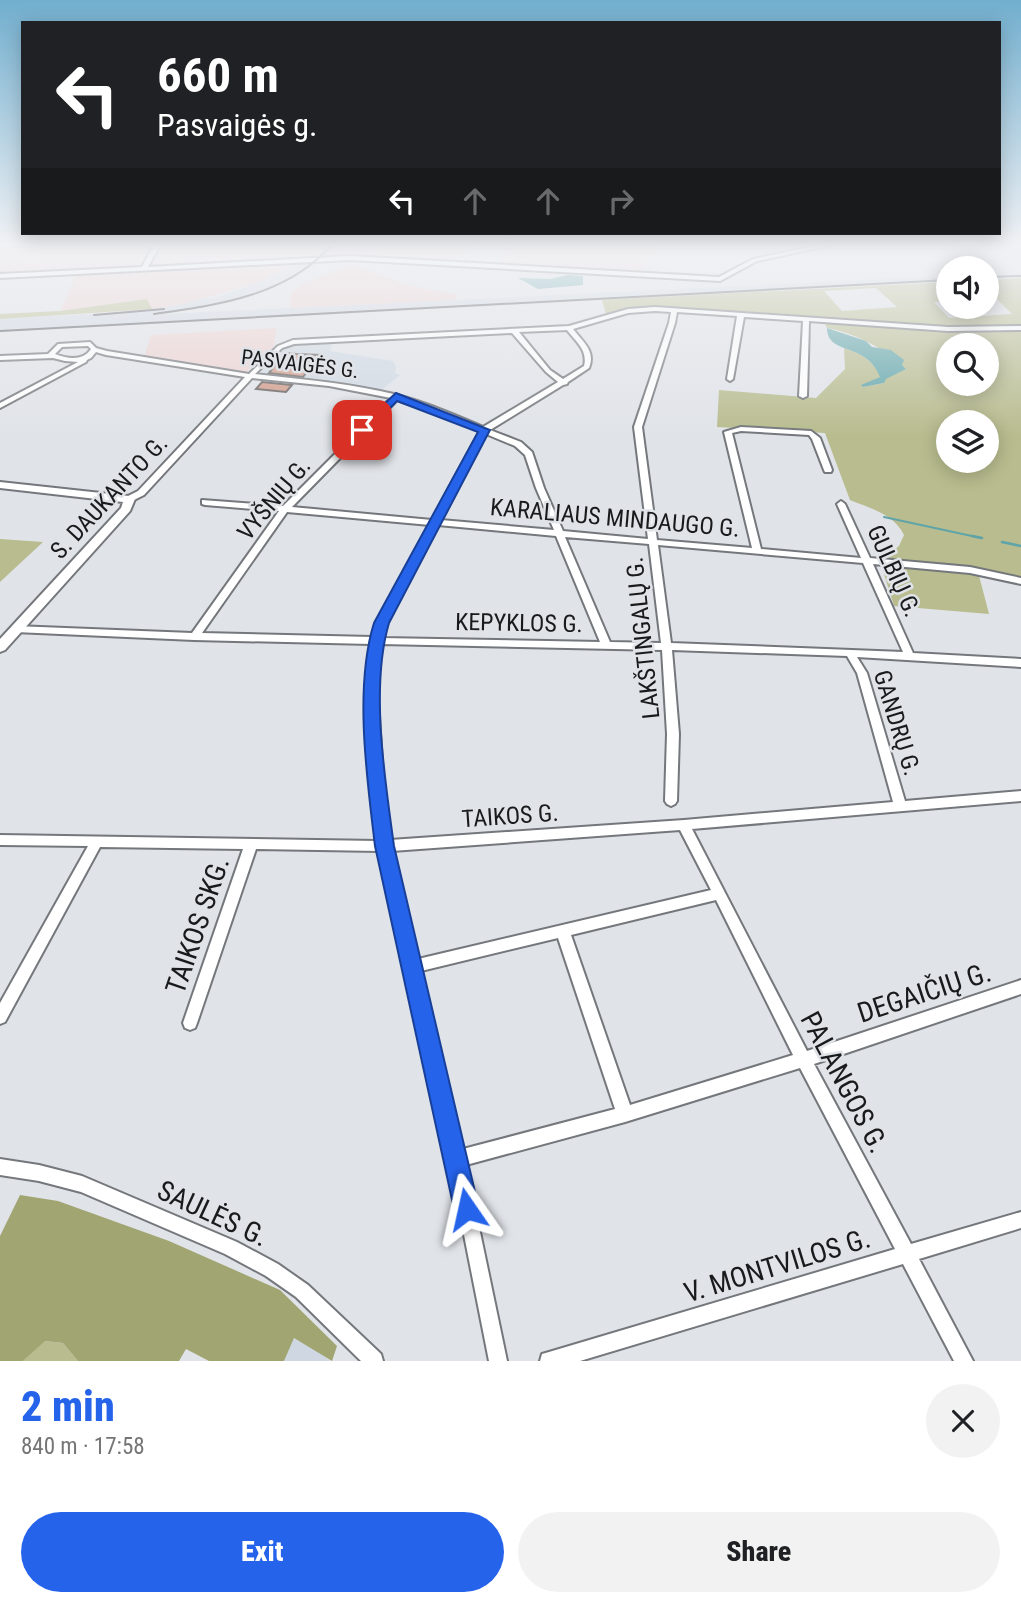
<!DOCTYPE html>
<html lang="en">
<head>
<meta charset="utf-8">
<style>
  :root { --surface:#fff; --page:#f2f2f2; --text:#202124; --muted:#757577; --accent:#2563eb }
  body { margin:0; font-family:"Roboto Condensed",sans-serif; background:var(--page); color:var(--text); height:100vh; display:flex; flex-direction:column; font-size:26px; white-space:nowrap }
  * { box-sizing:border-box; margin:0 }
  p { font-size:23px; color:var(--muted) }
  .icon { flex:none; width:38px; height:38px; fill:none; stroke:currentColor; stroke-width:2; stroke-linecap:round; stroke-linejoin:round }
  .map { position:relative; height:1361px; overflow:hidden }
  .details { display:flex; flex-direction:column; background:var(--surface); flex:1 }
  .details>* { flex:none }
  .top-card { position:absolute; left:21px; top:21px; width:980px; height:214px; border-radius:0px; box-shadow:0 4px 18px #0003; background:#202124; color:#fff; overflow:hidden }
  .tools { position:absolute; left:936px; top:256px; display:grid; gap:14px }
  .tools a { display:grid; place-items:center; width:63px; height:63px; border-radius:50%; background:var(--surface); box-shadow:0 4px 18px #0003; font-size:35px }
  .pin { position:absolute; display:grid; place-items:center; width:60px; height:60px; color:#fff; margin:-30px; border-radius:14px; box-shadow:0 4px 10px #0006 }
  .me { position:absolute; width:77px; margin:-38px; rotate:349deg; stroke-linejoin:round; filter:drop-shadow(0 0 5px #0008) }
  .turn { display:flex; align-items:center; gap:24px; height:147px; padding:0 21px; font-size:32px }
  .turn .icon { width:91px; height:91px; stroke-width:2.5 }
  .turn b { display:block; font-size:49px; line-height:60px }
  .lanes { display:flex; align-items:center; height:66px; padding:0 21px; background:#0003; justify-content:center; gap:35px; direction:ltr }
  .lanes .off { opacity:.35 }
  .round { display:grid; place-items:center; flex:none; width:74px; height:74px; border-radius:37px; background:var(--page) }
  .summary { display:flex; align-items:center; justify-content:space-between; height:119px; padding:0 21px }
  h1 { font-size:42px; font-weight:800; line-height:52px; color:var(--accent) }
  .cta { display:flex; gap:14px; margin-top:auto; padding:14px 21px }
  .cta a { flex:1; height:80px; border-radius:42px; background:var(--accent); color:#fff; font-size:28px; font-weight:800; line-height:80px; text-align:center }
  .cta a+a { background:var(--page); color:var(--text) }
  .map>svg:first-child { display:block }
</style>
</head>
<body>
<div class="map">
<svg width="1021" height="1361" viewBox="0 0 1021 1361">
  <rect width="100%" height="100%" fill="#e0e3e8"/>
  <g fill="#cfd8e2">
    <path d="M 323,260 L 295,278 L 258,293 L 166,314 L 901,278 L 948,277 L 948,282 L 0,332 L 0,319 L 124,312 L 220,296 L 260,282 L 300,262 Z"/>
    <path d="M 332,342 L 330,351 L 393,361 L 396,366 L 395,373 L 400,375 L 381,390 L 340,382 L 259,375 L 283,349 L 295,344 Z"/>
    <path d="M 293,1338 L 311,1347 L 330,1361 L 284,1361 Z"/>
  </g>
  <g fill="#edd2d0">
    <path d="M 0,245 L 663,245 L 638,274 L 496,265 L 508,251 L 473,247 L 455,263 L 331,258 L 0,274 Z"/>
    <path d="M 300,262 L 260,282 L 184,304 L 152,309 L 146,299 L 60,311 L 74,281 L 73,273 Z"/>
    <path d="M 352,264 L 410,286 L 456,294 L 456,300 L 290,308 L 291,293 L 301,285 Z"/>
    <path d="M 277,328 L 273,348 L 245,373 L 144,357 L 151,335 Z"/>
  </g>
  <g fill="#b8bc8e" fill-rule="evenodd">
    <path d="M 1021,278 L 1021,578 L 977,568 L 989,614 L 894,606 L 880,561 L 899,546 L 904,535 C 895,515 870,508 850,500 L 825,433 L 717,427 L 719,390 L 816,398 L 845,369 L 844,348 C 862,354 872,359 881,377 L 862,385 L 863,387 L 884,383 L 885,379 L 906,369 C 888,350 853,332 827,328 L 822,318 L 658,307 L 606,314 L 602,300 L 948,282 L 948,301 L 934,302 L 949,318 L 1012,314 L 997,299 L 987,300 L 987,280 ZM 876,288 L 897,307 L 842,311 L 824,291 ZM 948,345 L 987,345 L 987,383 L 948,383 ZM 948,422 L 987,422 L 987,460 L 948,460 Z"/>
    <path d="M 147,299 L 152,309 L 0,319 L 0,314 L 60,311 Z"/>
    <path d="M 0,539 L 43,542 L 0,582 Z"/>
    <path d="M 44,1341 L 63,1343 L 78,1361 L 23,1361 Z"/>
  </g>
  <path fill="#a1a572" d="M 20,1195 L 58,1201 L 169,1241 L 280,1290 L 337,1346 L 332,1361 L 294,1338 L 284,1361 L 209,1361 L 186,1349 L 179,1361 L 78,1361 L 63,1343 L 45,1341 L 23,1361 L 0,1361 L 0,1236 Z"/>
  <g fill="#5fa4a8">
    <path d="M 567,275 L 583,276 L 583,285 L 538,289 L 518,278 L 550,279 Z"/>
    <path d="M 827,328 L 866,341 L 872,347 L 891,350 L 904,360 L 902,365 L 906,369 L 886,379 L 884,383 L 863,387 L 861,385 L 880,377 C 866,341 827,356 827,328 Z"/>
  </g>
  <g fill="none" stroke-linecap="round" stroke-linejoin="round">
    <path stroke="#5fa4a8" stroke-width="2" d="M 884,517 L 981,538"/>
    <g stroke="#5fa4a8" stroke-width="2.5">
      <path d="M 972,536 L 982,538"/>
      <path d="M 1002,542 L 1021,546"/>
    </g>
  </g>
  <g fill="#d19b88" stroke="#66615f" stroke-width="2">
    <path d="M 285,353 L 296,354 L 319,355 L 303,377 L 269,373 Z"/>
    <path d="M 262,382 L 292,385 L 286,392 L 256,389 Z"/>
  </g>
  <g fill="none" stroke-linecap="round" stroke-linejoin="round">
    <defs>
      <g id="minor">
        <path d="M 154,245 L 160,245 L 148,267 L 350,256 L 719,277 L 753,259 L 820,245 L 831,245 L 757,261 L 720,281 L 350,260 L 0,278 L 0,274 L 142,267 Z"/>
        <path d="M 655,307 L 948,327 L 1021,326 L 1021,330 L 948,331 L 809,321 L 807,396 L 803,398 L 799,396 L 803,321 L 744,317 L 733,379 L 730,381 L 727,379 L 737,316 L 677,312 L 675,323 L 642,427 L 657,540 L 752,548 L 724,432 L 741,427 L 811,431 L 820,438 L 832,470 L 831,472 L 825,472 L 824,470 L 812,439 L 809,435 L 741,431 L 732,433 L 761,549 L 861,558 L 837,504 L 841,501 L 845,504 L 870,558 L 970,567 L 1021,578 L 1021,584 L 970,573 L 873,564 L 913,653 L 1021,659 L 1021,667 L 857,657 L 867,673 L 905,801 L 1021,791 L 1021,801 L 692,829 L 807,1051 L 1021,980 L 1021,994 L 814,1064 L 911,1244 L 1021,1212 L 1021,1228 L 919,1259 L 973,1361 L 954,1361 L 903,1264 L 580,1361 L 540,1361 L 542,1354 L 549,1352 L 895,1249 L 800,1068 L 625,1122 L 466,1165 L 507,1361 L 489,1361 L 449,1159 L 380,851 L 256,849 L 197,1023 L 195,1028 L 190,1030 L 185,1028 L 183,1023 L 243,849 L 100,847 L 5,1022 L 0,1024 L 0,1003 L 88,846 L 0,845 L 0,835 L 378,841 L 372,791 L 367,687 L 371,644 L 194,640 L 15,632 L 10,629 L 15,626 L 192,633 L 279,511 L 205,505 L 202,504 L 202,500 L 283,506 L 391,398 L 329,386 L 252,378 L 144,495 L 132,501 L 126,501 L 126,497 L 138,491 L 245,377 L 106,355 L 96,352 L 91,358 L 87,360 L 86,362 L 0,408 L 0,403 L 78,362 L 65,361 L 53,358 L 0,360 L 0,356 L 48,354 L 58,344 L 90,342 L 96,348 L 107,351 L 249,374 L 278,346 L 293,340 L 569,326 L 628,309 ZM 655,311 L 671,312 L 669,323 L 634,427 L 648,539 L 563,531 L 544,488 L 532,452 L 521,442 L 490,430 L 563,385 L 567,384 L 568,382 L 589,368 C 596,351 583,342 573,329 L 628,313 ZM 567,330 C 576,342 588,350 584,366 L 563,379 L 550,370 L 519,332 ZM 512,333 L 546,372 L 558,382 L 483,427 C 450,413 416,398 380,391 C 339,382 297,379 255,374 L 282,348 L 294,344 ZM 88,346 L 91,349 C 83,361 68,359 55,354 L 62,347 ZM 397,400 L 430,411 L 480,431 L 432,520 L 292,507 ZM 486,434 L 515,446 L 525,455 L 536,488 L 554,530 L 441,520 ZM 287,512 L 430,525 L 377,623 L 372,637 L 202,633 ZM 438,525 L 556,536 L 600,642 L 382,638 L 387,623 ZM 565,537 L 649,544 L 661,643 L 610,642 ZM 658,545 L 863,563 L 903,652 L 671,643 ZM 381,644 L 662,650 L 667,734 L 665,801 L 667,804 L 671,806 L 675,804 L 677,801 L 679,734 L 672,650 L 847,656 L 857,673 L 893,802 L 684,820 L 390,840 L 384,791 L 377,687 ZM 680,830 L 711,890 L 418,959 L 392,851 ZM 716,900 L 793,1055 L 630,1105 L 571,935 ZM 558,938 L 615,1109 L 463,1149 L 421,971 Z"/>
        <path d="M 0,1159 L 39,1165 L 82,1176 L 237,1242 L 278,1264 L 308,1285 L 381,1354 L 383,1361 L 361,1361 L 296,1297 L 266,1276 L 225,1254 L 81,1192 L 39,1181 L 0,1175 Z"/>
      </g>
      <path id="major" d="M 0,482 L 129,496 L 135,499 L 130,511 L 5,650 L 0,652 L 0,639 L 121,508 L 123,502 L 0,488 Z"/>
    </defs>
    <use href="#minor" stroke="#74777b" stroke-width="4"/>
    <use href="#major" stroke="#74777b" stroke-width="4"/>
    <use href="#minor" fill="#fff" fill-rule="evenodd"/>
    <use href="#major" fill="#fff" fill-rule="evenodd"/>
    <g stroke="#57595c" stroke-width="2">
      <path d="M 987,277 L 1021,276"/>
      <path d="M 154,314 C 217,305 288,296 331,245"/>
      <path d="M 94,315 L 164,309"/>
      <path d="M 0,331 L 948,280"/>
    </g>
  </g>
  <linearGradient id="sky" x2="0" y2="1"><stop stop-color="#71aece"/><stop offset="0.56" stop-color="#f1f2f5"/><stop offset="1" stop-color="#f1f2f5" stop-opacity="0"/></linearGradient>
  <rect width="1021" height="436" fill="url(#sky)"/>
  <path fill="#2563eb" stroke="#184099" stroke-width="2" d="M 396,393 L 490,430 L 389,623 C 370,687 385,780 394,846 L 479,1209 L 476,1218 L 467,1222 L 458,1218 L 454,1209 L 375,846 C 367,779 354,687 374,623 L 478,432 L 397,401 L 366,433 L 358,433 L 358,428 Z"/>
  <g text-anchor="middle" stroke-width="5" stroke-linejoin="round" paint-order="stroke">
    <g font-size="21" fill="#191a1c" stroke="#e0e3e8">
      <text transform="translate(300 364) rotate(7)" y="7">PASVAIGĖS G.</text>
    </g>
    <g font-size="24" fill="#191a1c" stroke="#e0e3e8">
      <text transform="translate(109 497) rotate(-47)" y="8">S. DAUKANTO G.</text>
      <text transform="translate(274 499) rotate(-50)" y="8">VYŠNIŲ G.</text>
      <text transform="translate(615 518) rotate(5)" y="8">KARALIAUS MINDAUGO G.</text>
      <text transform="translate(894 571) rotate(66)" y="8">GULBIŲ G.</text>
      <text transform="translate(519 623) rotate(1)" y="8">KEPYKLOS G.</text>
      <text transform="translate(643 638) rotate(-96)" y="8">LAKŠTINGALŲ G.</text>
      <text transform="translate(897 723) rotate(73)" y="8">GANDRŲ G.</text>
      <text transform="translate(510 816) rotate(-4)" y="8">TAIKOS G.</text>
    </g>
    <g font-size="28" fill="#191a1c" stroke="#e0e3e8">
      <text transform="translate(197 925) rotate(-71)" y="10">TAIKOS SKG.</text>
      <text transform="translate(924 992) rotate(-18)" y="10">DEGAIČIŲ G.</text>
      <text transform="translate(845 1082) rotate(62)" y="10">PALANGOS G.</text>
      <text transform="translate(213 1213) rotate(25)" y="10">SAULĖS G.</text>
      <text transform="translate(777 1265) rotate(-17)" y="10">V. MONTVILOS G.</text>
    </g>
  </g>
</svg>
<div class="tools">
<a><svg class="icon" aria-label="sound" viewBox="0 0 24 24"><path d="M4 9h4l5-4v14l-5-4H4zM17 9q2 3 0 6"/></svg></a>
<a><svg class="icon" aria-label="search" viewBox="0 0 24 24"><circle cx="10" cy="10" r="6"/><path d="M15 15l6 6"/></svg></a>
<a><svg class="icon" aria-label="layers" viewBox="0 0 24 24"><path d="M12 4l9 5-9 5-9-5zM3 14l9 5 9-5"/></svg></a>
</div>
<div class="pin" style="left:362px;top:430px;background:#d93025"><svg class="icon" aria-label="arrive" viewBox="0 0 24 24"><path d="M6 21V4h12l-3 4 3 4H6"/></svg></div>
<svg class="me" style="left:467px;top:1209px" viewBox="-20 -20 40 40"><path d="M0-17L14 15 0 8-14 15z" fill="#2563eb" stroke="#fff" stroke-width="4"/></svg>
<div class="top-card">
<div class="turn"><svg class="icon" aria-label="left" viewBox="0 0 24 24"><path d="M17 20v-9H6M10 6l-5 5 5 5"/></svg><div><b>660 m</b>Pasvaigės g.</div></div>
<div class="lanes"><svg class="icon" aria-label="left" viewBox="0 0 24 24"><path d="M17 20v-9H6M10 6l-5 5 5 5"/></svg><svg class="icon off" aria-label="ahead" viewBox="0 0 24 24"><path d="M12 20V5M6 11l6-6 6 6"/></svg><svg class="icon off" aria-label="ahead" viewBox="0 0 24 24"><path d="M12 20V5M6 11l6-6 6 6"/></svg><svg class="icon off" aria-label="right" viewBox="0 0 24 24"><path d="M7 20v-9h11M14 6l5 5-5 5"/></svg></div>
</div>
</div>
<section class="details">
<div class="summary"><div><h1>2 min</h1><p>840 m · 17:58</p></div><a class="round"><svg class="icon" aria-label="close" viewBox="0 0 24 24"><path d="M6 6l12 12M18 6L6 18"/></svg></a></div>
<div class="cta"><a>Exit</a><a>Share</a></div>
</section>
</body>
</html>
